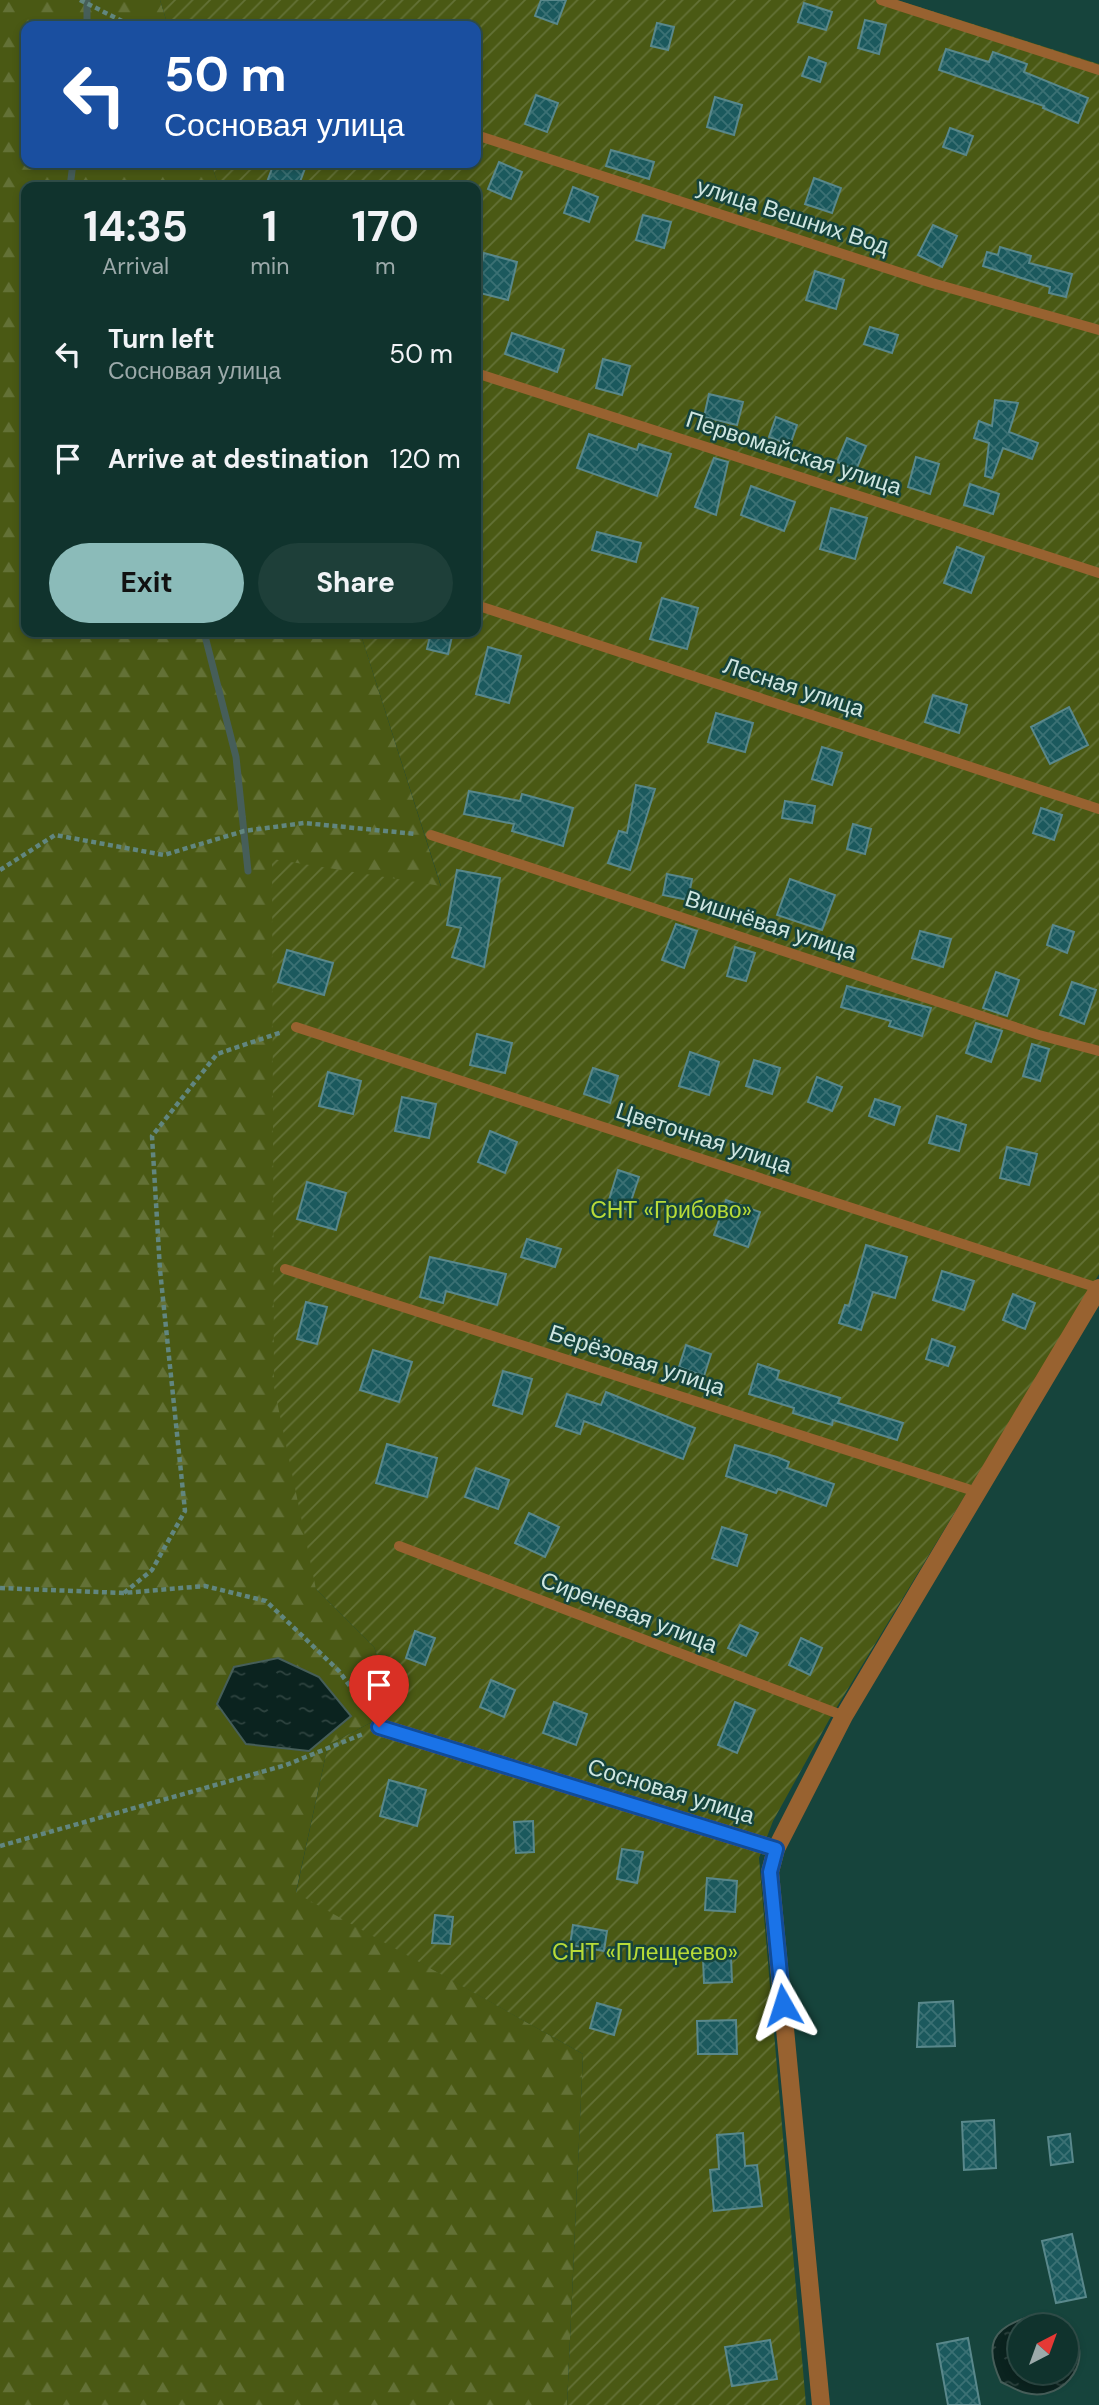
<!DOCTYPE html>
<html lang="en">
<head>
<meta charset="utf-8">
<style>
  :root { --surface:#10332d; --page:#1e3f39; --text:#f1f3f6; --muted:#9caaaa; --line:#304e49; --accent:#8bbbb9 }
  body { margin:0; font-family:"DM Sans",sans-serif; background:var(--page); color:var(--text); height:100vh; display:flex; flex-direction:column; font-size:26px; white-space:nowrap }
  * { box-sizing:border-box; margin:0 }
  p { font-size:23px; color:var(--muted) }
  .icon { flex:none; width:38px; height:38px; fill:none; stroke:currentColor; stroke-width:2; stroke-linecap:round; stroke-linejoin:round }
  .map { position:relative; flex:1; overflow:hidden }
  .side { position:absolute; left:21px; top:182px; width:460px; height:455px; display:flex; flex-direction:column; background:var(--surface); border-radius:14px; box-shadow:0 4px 10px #0003,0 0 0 2px var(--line) }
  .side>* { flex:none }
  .banner { position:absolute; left:21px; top:21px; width:460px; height:147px; border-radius:14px; box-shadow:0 4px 10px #0003,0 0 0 2px var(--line); background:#1a4fa0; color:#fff; overflow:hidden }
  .needle { width:46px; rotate:41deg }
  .fabs { position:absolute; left:1008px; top:2314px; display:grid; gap:14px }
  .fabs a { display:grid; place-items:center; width:70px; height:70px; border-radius:50%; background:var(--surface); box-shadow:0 4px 10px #0003,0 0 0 2px var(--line); font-size:35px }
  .pin { position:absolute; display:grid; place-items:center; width:60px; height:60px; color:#fff; margin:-72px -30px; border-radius:50% 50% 50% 0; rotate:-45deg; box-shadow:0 0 7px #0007 }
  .pin .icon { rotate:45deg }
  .me { position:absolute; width:77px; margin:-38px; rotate:354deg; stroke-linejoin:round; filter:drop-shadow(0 0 5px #0008) }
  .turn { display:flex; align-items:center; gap:24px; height:147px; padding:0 28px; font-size:32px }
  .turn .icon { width:91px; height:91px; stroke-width:2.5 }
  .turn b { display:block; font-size:49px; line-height:60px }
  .eta { display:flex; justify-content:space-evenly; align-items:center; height:119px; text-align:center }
  .eta b { font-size:42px; font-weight:700; line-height:49px }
  .primary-button { display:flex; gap:14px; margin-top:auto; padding:14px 28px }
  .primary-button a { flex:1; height:80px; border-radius:42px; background:var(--accent); color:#111; font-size:28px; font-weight:700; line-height:80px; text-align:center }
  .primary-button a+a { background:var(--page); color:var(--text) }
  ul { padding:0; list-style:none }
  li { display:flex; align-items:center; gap:21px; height:105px; padding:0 28px }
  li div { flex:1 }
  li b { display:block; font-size:26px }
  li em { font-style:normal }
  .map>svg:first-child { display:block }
</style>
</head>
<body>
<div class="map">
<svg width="1099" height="2405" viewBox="0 0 1099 2405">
  <defs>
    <pattern id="forest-firs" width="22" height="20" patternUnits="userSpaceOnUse" patternTransform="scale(1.75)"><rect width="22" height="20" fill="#4a5914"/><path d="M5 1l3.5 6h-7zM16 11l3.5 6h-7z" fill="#637136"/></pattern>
    <pattern id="garden-furrows" width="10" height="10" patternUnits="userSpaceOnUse" patternTransform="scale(1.75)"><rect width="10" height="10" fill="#4a5914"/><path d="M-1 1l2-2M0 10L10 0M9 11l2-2" fill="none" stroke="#637136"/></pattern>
    <pattern id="water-ripples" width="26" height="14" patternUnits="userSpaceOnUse" patternTransform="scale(1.75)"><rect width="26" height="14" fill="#0b231f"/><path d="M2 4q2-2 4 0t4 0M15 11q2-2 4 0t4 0" fill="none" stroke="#2e433f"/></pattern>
    <pattern id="building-cross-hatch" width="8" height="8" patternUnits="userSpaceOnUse" patternTransform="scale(1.75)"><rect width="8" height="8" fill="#1b595d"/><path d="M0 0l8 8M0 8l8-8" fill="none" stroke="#3b7174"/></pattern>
  </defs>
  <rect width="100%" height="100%" fill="#16443c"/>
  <path fill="url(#forest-firs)" d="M 0,0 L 160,0 L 168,26 L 26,26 L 26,163 L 211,163 L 219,187 L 26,187 L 26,632 L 360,632 L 441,887 L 272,860 L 316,1589 L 374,1647 L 397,1709 L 328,1745 L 296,1892 L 583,2054 L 567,2405 L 0,2405 Z"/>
  <path fill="url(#garden-furrows)" d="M 160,0 L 897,0 L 1099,64 L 1099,1274 L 829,1720 L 773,1821 L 759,1858 L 806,2405 L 567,2405 L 583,2054 L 296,1893 L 328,1745 L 397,1709 L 374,1647 L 316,1589 L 274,1387 L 272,859 L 441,886 L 360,632 L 476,632 L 476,187 L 219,187 L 211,163 L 476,163 L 476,26 L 168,26 Z"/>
  <g fill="url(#water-ripples)" stroke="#465e59" stroke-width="2">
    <path d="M 278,1658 L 319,1677 L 351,1716 L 309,1751 L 246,1744 L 217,1704 L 234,1667 Z"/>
    <path d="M 1029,2317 L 1050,2317 L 1065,2326 L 1020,2326 L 1020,2371 L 1066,2371 L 1066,2326 C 1099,2355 1066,2403 1026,2393 C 1017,2391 1008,2385 1001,2382 C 984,2346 991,2328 1029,2317 Z"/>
  </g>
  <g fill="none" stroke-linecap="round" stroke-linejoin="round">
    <g stroke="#465e59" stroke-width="7">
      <path d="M 87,26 L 87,0"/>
      <path d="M 70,187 L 73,163"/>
      <path d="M 204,632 L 236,757 L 248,871"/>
    </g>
  </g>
  <g fill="url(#building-cross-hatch)" stroke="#59888b" stroke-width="2">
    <path d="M 541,0 L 566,0 L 557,24 L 535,16 Z"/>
    <path d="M 804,3 L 832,12 L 826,30 L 798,22 Z"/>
    <path d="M 865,20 L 886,25 L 879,54 L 858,48 Z"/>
    <path d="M 657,23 L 674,27 L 668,50 L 651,46 Z"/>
    <path d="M 946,49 L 989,62 L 993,52 L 1027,64 L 1024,72 L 1088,98 L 1078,123 L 1043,108 L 1044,106 L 939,70 Z"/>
    <path d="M 809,57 L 826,63 L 820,82 L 802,76 Z"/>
    <path d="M 536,95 L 558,103 L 547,132 L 525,124 Z"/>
    <path d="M 715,97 L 742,105 L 734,135 L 707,127 Z"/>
    <path d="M 950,128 L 973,136 L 966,155 L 943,147 Z"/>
    <path d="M 611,150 L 654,162 L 649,179 L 606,166 Z"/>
    <path d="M 499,162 L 522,172 L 511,199 L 488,189 Z"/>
    <path d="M 274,163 L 307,163 L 298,187 L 283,187 L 267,182 Z"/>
    <path d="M 814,178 L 841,188 L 832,213 L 805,204 Z"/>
    <path d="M 573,187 L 598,197 L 589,222 L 564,213 Z"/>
    <path d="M 643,215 L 671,222 L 664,248 L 636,240 Z"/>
    <path d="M 933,225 L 957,236 L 942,267 L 918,255 Z"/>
    <path d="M 1000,247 L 1031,256 L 1029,263 L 1072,274 L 1066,297 L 1049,293 L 1050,287 L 983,266 L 987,252 L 998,255 Z"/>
    <path d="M 484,253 L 517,262 L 508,300 L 476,292 Z"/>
    <path d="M 815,271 L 844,280 L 836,309 L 806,300 Z"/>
    <path d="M 870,327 L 898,335 L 892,353 L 864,344 Z"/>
    <path d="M 512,333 L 564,350 L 557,372 L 505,354 Z"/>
    <path d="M 603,359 L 630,366 L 622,395 L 596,388 Z"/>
    <path d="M 709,394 L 743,402 L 737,425 L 704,417 Z"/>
    <path d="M 995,400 L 1018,403 L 1009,432 L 1038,443 L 1032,459 L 1003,448 L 992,478 L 985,476 L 989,443 L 974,438 L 979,421 L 992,426 Z"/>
    <path d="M 776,417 L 797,425 L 790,445 L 769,437 Z"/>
    <path d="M 589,434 L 637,450 L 639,444 L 671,454 L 657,496 L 577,468 Z"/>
    <path d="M 847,438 L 866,446 L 856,470 L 837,462 Z"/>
    <path d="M 916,457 L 939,464 L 930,494 L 908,487 Z"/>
    <path d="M 714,458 L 728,462 L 716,515 L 695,507 Z"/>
    <path d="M 970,484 L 999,494 L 993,514 L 964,505 Z"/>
    <path d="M 751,486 L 795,502 L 784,531 L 741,515 Z"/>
    <path d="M 831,508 L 867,518 L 855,559 L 820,549 Z"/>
    <path d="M 597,532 L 641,543 L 636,562 L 592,550 Z"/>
    <path d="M 957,547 L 984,557 L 971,593 L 944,583 Z"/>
    <path d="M 662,598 L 698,608 L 687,649 L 650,639 Z"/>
    <path d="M 431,632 L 453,632 L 448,654 L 427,649 Z"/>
    <path d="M 488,647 L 521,656 L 509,703 L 476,694 Z"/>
    <path d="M 933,695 L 967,705 L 959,733 L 925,722 Z"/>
    <path d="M 1069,707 L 1088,745 L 1050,764 L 1031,727 Z"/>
    <path d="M 716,713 L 753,723 L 745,752 L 708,742 Z"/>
    <path d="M 822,747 L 842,753 L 832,785 L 812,779 Z"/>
    <path d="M 636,785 L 655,789 L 630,870 L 608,863 L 619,831 L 627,833 Z"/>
    <path d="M 469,791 L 520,801 L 522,794 L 573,808 L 563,846 L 512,831 L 514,824 L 464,814 Z"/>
    <path d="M 785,801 L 815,806 L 812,823 L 782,818 Z"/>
    <path d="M 1041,808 L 1062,815 L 1054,840 L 1033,833 Z"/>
    <path d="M 853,824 L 871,829 L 865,854 L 847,849 Z"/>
    <path d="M 457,870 L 500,878 L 484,967 L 452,957 L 461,928 L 447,925 Z"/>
    <path d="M 667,874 L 692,879 L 688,900 L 663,895 Z"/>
    <path d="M 790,879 L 835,895 L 822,930 L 777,915 Z"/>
    <path d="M 676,924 L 697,931 L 684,968 L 662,960 Z"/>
    <path d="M 1053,925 L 1074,932 L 1067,953 L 1047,945 Z"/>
    <path d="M 920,931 L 951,939 L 943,967 L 912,958 Z"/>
    <path d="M 735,947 L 755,953 L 746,981 L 727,976 Z"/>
    <path d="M 287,950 L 333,963 L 324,995 L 278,982 Z"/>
    <path d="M 996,972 L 1019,980 L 1007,1016 L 983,1008 Z"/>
    <path d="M 1072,982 L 1096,990 L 1084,1024 L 1060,1015 Z"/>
    <path d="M 847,986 L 931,1008 L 922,1036 L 889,1026 L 891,1021 L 841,1007 Z"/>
    <path d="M 976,1023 L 1002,1031 L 991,1062 L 966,1053 Z"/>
    <path d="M 477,1034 L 512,1043 L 505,1073 L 470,1065 Z"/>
    <path d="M 1032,1044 L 1049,1049 L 1040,1081 L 1023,1076 Z"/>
    <path d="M 690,1052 L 719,1062 L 709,1095 L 679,1086 Z"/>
    <path d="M 754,1060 L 780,1068 L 772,1094 L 746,1086 Z"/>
    <path d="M 593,1068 L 618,1076 L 610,1103 L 584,1094 Z"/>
    <path d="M 328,1072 L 361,1081 L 353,1114 L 319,1106 Z"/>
    <path d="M 817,1077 L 842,1087 L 832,1111 L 808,1102 Z"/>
    <path d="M 402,1097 L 436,1104 L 429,1138 L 395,1131 Z"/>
    <path d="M 875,1099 L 900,1107 L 894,1125 L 869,1116 Z"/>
    <path d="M 937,1116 L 966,1125 L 959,1151 L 929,1143 Z"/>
    <path d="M 490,1131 L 517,1142 L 505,1173 L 478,1162 Z"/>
    <path d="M 1007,1147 L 1037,1154 L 1029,1185 L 1000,1178 Z"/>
    <path d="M 618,1170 L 639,1177 L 628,1210 L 608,1203 Z"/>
    <path d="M 307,1182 L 346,1193 L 336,1230 L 297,1219 Z"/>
    <path d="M 726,1200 L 760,1212 L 748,1247 L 714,1235 Z"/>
    <path d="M 527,1239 L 561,1249 L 555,1267 L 521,1257 Z"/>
    <path d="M 866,1245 L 907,1257 L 895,1298 L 873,1292 L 861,1330 L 839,1323 L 845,1305 L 849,1306 Z"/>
    <path d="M 430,1257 L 506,1274 L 497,1305 L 446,1291 L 443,1303 L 420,1297 Z"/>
    <path d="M 942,1271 L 974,1281 L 964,1310 L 933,1300 Z"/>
    <path d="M 1013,1294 L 1035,1303 L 1025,1329 L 1003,1320 Z"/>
    <path d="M 306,1302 L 327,1307 L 317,1344 L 297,1339 Z"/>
    <path d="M 932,1339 L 955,1347 L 948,1366 L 926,1359 Z"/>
    <path d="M 686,1345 L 711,1354 L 704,1376 L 679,1367 Z"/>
    <path d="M 373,1350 L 412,1362 L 399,1402 L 360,1390 Z"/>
    <path d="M 758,1364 L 779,1371 L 777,1379 L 840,1398 L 838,1403 L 903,1423 L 897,1440 L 833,1420 L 832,1425 L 793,1413 L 794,1408 L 749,1394 Z"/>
    <path d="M 503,1371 L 532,1379 L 522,1414 L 493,1405 Z"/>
    <path d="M 606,1392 L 695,1428 L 683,1459 L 584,1421 L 580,1434 L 556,1426 L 567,1394 L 601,1405 Z"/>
    <path d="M 387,1444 L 437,1458 L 427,1497 L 376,1483 Z"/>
    <path d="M 735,1445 L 777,1457 L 789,1462 L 787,1468 L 834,1484 L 826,1506 L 778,1489 L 776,1493 L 726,1476 Z"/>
    <path d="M 476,1468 L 509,1480 L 498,1509 L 465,1497 Z"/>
    <path d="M 529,1513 L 559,1527 L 545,1557 L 515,1543 Z"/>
    <path d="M 722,1527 L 747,1535 L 737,1566 L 712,1558 Z"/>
    <path d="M 740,1625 L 758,1633 L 746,1656 L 728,1648 Z"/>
    <path d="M 415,1631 L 435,1638 L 425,1665 L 406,1658 Z"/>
    <path d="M 801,1638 L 822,1648 L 810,1675 L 789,1665 Z"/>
    <path d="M 491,1680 L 515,1690 L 504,1717 L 480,1707 Z"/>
    <path d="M 554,1702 L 587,1714 L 576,1745 L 543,1733 Z"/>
    <path d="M 735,1702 L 755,1710 L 737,1753 L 718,1745 Z"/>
    <path d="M 389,1780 L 426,1790 L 417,1826 L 380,1816 Z"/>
    <path d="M 533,1821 L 534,1852 L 516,1853 L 514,1822 Z"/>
    <path d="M 622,1849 L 643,1852 L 637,1883 L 617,1879 Z"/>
    <path d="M 707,1878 L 737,1881 L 735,1912 L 705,1910 Z"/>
    <path d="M 435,1915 L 453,1917 L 450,1944 L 432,1943 Z"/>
    <path d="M 573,1925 L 607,1931 L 604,1951 L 570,1945 Z"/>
    <path d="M 731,1957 L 732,1982 L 704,1983 L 703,1958 Z"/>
    <path d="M 953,2001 L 955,2046 L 917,2047 L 919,2003 Z"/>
    <path d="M 597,2003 L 621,2010 L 614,2035 L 590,2028 Z"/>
    <path d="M 736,2020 L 737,2054 L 698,2054 L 697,2021 Z"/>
    <path d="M 994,2120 L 996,2168 L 964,2170 L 962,2122 Z"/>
    <path d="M 743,2133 L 745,2166 L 757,2165 L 762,2206 L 714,2211 L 710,2170 L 719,2169 L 717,2135 Z"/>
    <path d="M 1070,2134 L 1073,2162 L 1051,2165 L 1048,2137 Z"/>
    <path d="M 1072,2234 L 1086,2297 L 1056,2303 L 1042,2241 Z"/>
    <path d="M 968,2338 L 980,2405 L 948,2405 L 937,2344 Z"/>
    <path d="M 770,2340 L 777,2379 L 732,2386 L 725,2347 Z"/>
  </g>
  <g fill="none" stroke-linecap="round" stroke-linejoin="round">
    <g stroke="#61867f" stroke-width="4.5" stroke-dasharray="5 3.5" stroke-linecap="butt">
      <path d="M 80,0 L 132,26"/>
      <path d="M 0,870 L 55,835 L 164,855 L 244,831 L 304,823 L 416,834"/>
      <path d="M 0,1588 L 123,1593 L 205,1586 L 266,1601 L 339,1671 L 368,1711"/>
      <path d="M 124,1593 L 152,1570 L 185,1511 L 160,1270 L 152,1136 L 217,1054 L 282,1032"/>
      <path d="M 0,1846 L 286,1765 L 363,1734"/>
    </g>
    <g stroke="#986230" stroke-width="10">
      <path d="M 881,0 L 1099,70"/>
      <path d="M 476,135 L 932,283 L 1099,330"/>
      <path d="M 476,373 L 1099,573"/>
      <path d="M 476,605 L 1099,809"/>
      <path d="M 431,835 L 1039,1035 L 1099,1051"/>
      <path d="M 296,1027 L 1098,1288"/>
      <path d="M 285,1269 L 977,1492"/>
      <path d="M 399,1546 L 844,1716"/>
    </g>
    <g stroke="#986230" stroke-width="18">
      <path d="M 379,1727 L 776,1849"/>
      <path d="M 821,2405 L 770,1872 L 776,1849 L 844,1716 L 1099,1288"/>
    </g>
  </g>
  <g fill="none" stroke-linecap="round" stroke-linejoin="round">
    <defs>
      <path id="route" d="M 379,1727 L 776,1849 L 770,1872 L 783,2005"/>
    </defs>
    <use href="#route" stroke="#114b97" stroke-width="18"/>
    <use href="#route" stroke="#1a73e8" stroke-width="12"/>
  </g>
  <g text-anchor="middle" stroke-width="5" stroke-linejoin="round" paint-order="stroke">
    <g font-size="23" fill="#cfe6e1" stroke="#16443c">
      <text transform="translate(793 216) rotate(18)" y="8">улица Вешних Вод</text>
      <text transform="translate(794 453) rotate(18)" y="8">Первомайская улица</text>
      <text transform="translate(794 687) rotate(18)" y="8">Лесная улица</text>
      <text transform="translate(771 925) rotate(18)" y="8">Вишнёвая улица</text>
      <text transform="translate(704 1138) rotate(18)" y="8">Цветочная улица</text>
      <text transform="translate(637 1360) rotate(18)" y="8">Берёзовая улица</text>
      <text transform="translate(629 1612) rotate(21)" y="8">Сиреневая улица</text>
      <text transform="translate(671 1791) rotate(17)" y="8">Сосновая улица</text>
    </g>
    <g font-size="23" fill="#b8db38" stroke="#16443c">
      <text x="671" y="1218">СНТ «Грибово»</text>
      <text x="645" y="1960">СНТ «Плещеево»</text>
    </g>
  </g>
</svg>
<div class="fabs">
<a><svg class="needle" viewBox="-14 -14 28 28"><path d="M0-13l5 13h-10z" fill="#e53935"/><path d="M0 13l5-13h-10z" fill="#9caaaa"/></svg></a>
</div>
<div class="pin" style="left:379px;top:1727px;background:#d93025"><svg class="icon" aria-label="arrive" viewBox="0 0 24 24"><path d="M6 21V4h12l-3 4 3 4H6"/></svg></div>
<svg class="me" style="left:783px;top:2005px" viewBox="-20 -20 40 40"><path d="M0-17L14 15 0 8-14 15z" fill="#1a73e8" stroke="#fff" stroke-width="4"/></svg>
<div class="banner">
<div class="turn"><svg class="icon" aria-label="left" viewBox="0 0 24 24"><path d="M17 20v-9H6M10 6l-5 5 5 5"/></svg><div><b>50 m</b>Сосновая улица</div></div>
</div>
<section class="side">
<div class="eta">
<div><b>14:35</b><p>Arrival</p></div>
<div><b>1</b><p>min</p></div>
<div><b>170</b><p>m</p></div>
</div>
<ul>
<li><svg class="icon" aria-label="left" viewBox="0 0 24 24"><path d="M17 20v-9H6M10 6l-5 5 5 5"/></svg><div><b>Turn left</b><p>Сосновая улица</p></div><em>50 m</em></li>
<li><svg class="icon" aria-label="arrive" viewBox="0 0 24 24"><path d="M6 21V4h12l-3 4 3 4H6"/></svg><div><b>Arrive at destination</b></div><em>120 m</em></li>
</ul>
<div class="primary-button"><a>Exit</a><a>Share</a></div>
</section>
</div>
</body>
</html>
